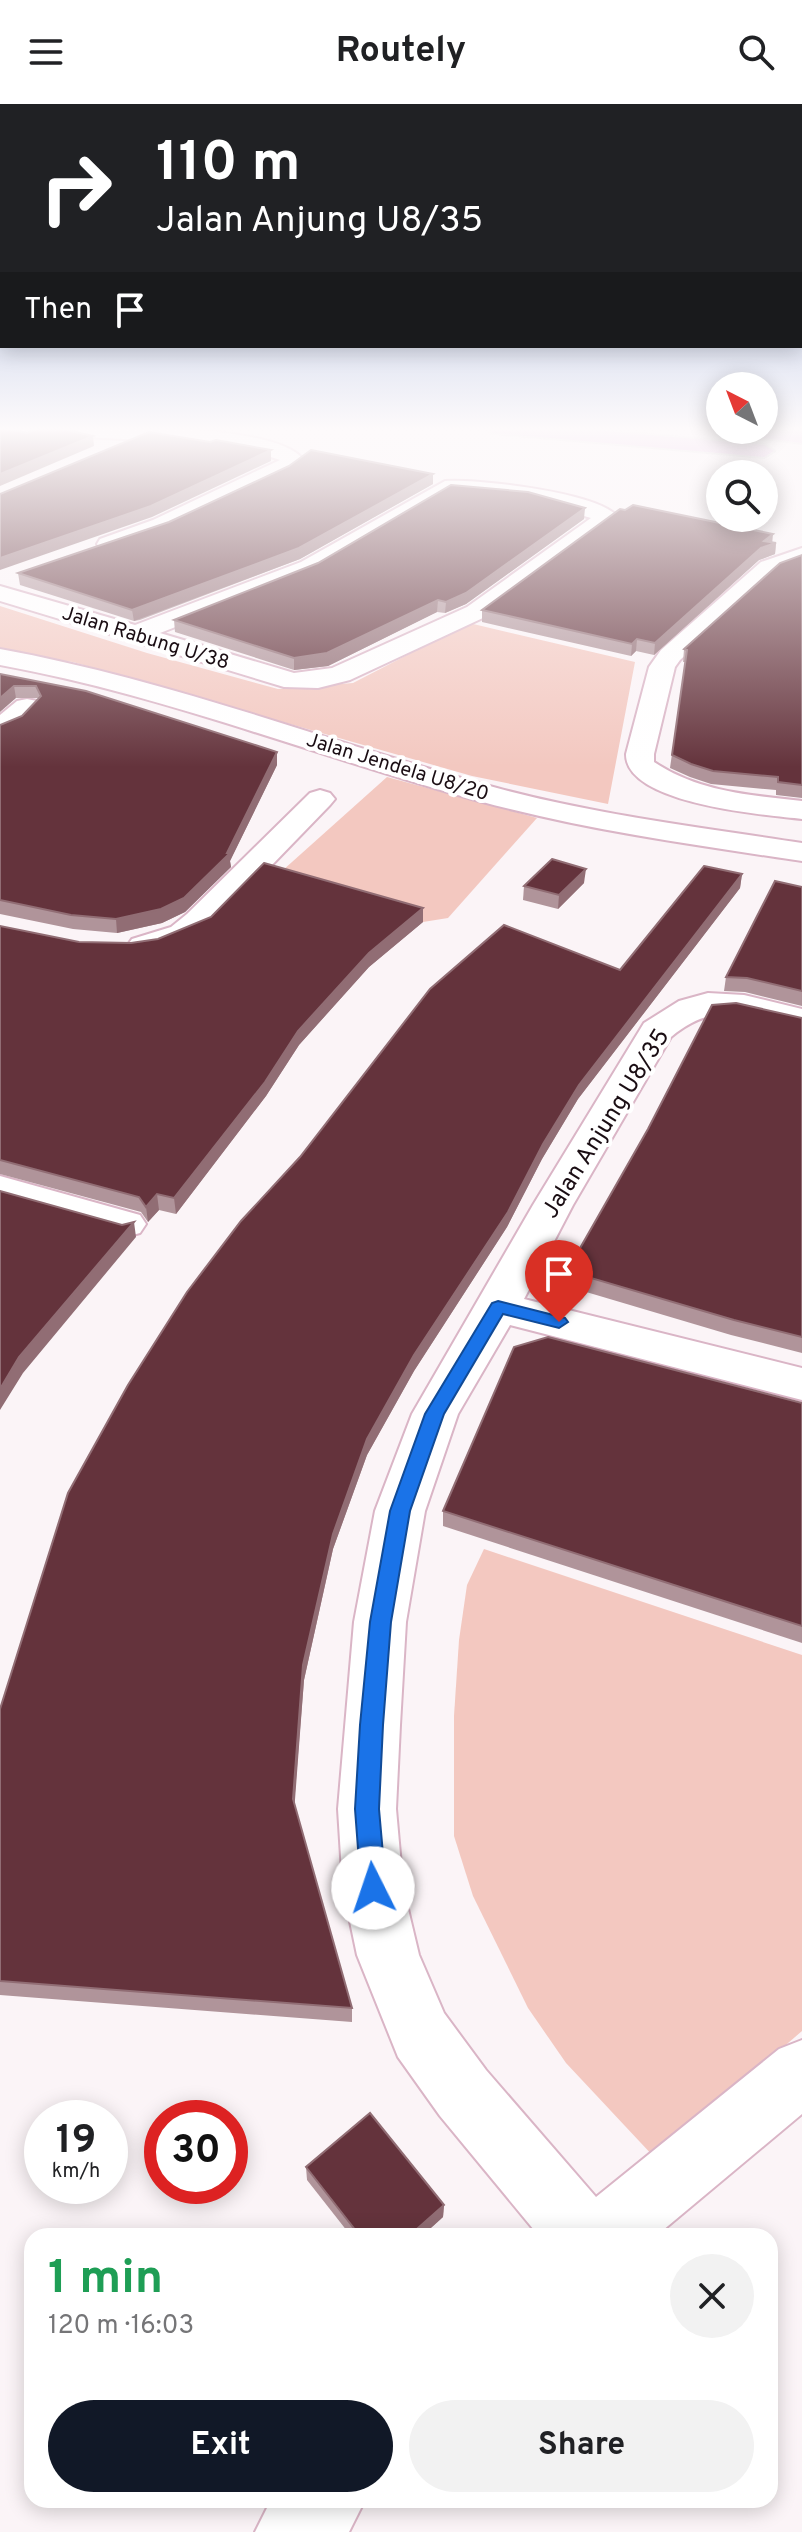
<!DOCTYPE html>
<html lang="en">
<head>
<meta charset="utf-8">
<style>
  :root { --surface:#fff; --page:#f2f2f2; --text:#202124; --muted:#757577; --accent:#111827 }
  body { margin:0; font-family:Overpass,sans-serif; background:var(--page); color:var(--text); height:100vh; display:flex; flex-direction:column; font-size:30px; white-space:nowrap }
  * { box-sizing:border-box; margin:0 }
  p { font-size:26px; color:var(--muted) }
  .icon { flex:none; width:44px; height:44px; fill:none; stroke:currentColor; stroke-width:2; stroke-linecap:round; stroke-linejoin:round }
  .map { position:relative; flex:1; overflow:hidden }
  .sheet { position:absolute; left:24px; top:2124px; width:754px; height:280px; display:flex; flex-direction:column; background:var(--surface); border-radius:24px; box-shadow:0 4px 20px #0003 }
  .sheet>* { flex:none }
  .guide { position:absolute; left:0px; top:0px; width:802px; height:244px; box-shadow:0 4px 20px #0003; background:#202124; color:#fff; overflow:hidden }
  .needle { width:52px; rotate:318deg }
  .controls { position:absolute; left:706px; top:268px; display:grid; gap:16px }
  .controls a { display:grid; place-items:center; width:72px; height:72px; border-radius:50%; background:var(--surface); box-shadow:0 4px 20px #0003; font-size:40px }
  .speed { position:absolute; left:24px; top:1996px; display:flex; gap:16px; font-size:40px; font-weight:700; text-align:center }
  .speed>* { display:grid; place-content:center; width:104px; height:104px; border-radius:50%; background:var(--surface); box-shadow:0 4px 20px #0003; line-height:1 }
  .speed small { font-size:20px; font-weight:400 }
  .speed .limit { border:12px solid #d22; background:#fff; color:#111 }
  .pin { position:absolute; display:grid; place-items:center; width:68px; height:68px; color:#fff; margin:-82px -34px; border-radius:50% 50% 50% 0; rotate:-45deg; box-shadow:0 0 8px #0007 }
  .pin .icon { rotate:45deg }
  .me { position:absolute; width:88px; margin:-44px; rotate:356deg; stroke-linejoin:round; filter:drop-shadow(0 0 6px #0008) }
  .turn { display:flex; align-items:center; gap:28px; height:168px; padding:0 24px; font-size:36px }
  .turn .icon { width:104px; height:104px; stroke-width:2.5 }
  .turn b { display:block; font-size:56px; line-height:68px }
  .then { display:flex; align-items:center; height:76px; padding:0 24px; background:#0003; gap:16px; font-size:30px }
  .round { display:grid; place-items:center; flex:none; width:84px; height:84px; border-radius:42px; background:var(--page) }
  .head { display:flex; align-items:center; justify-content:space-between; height:136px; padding:0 24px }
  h1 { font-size:48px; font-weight:700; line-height:60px; color:#1e9e55 }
  .cta { display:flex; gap:16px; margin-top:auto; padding:16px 24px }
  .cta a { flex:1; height:92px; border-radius:48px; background:var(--accent); color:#fff; font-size:32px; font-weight:700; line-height:92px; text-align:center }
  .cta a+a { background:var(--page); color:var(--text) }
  header { display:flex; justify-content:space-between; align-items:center; height:104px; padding:0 24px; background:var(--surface); font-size:36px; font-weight:700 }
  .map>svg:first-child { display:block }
</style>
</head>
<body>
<header><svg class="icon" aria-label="menu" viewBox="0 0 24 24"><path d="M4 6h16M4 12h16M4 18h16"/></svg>Routely<svg class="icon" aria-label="search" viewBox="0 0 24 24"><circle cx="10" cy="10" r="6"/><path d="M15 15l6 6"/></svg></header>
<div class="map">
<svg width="802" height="2428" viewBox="0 0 802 2428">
  <rect width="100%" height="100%" fill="#fbf4f7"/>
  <g fill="#f3c8c0">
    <path d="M 0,502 L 147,549 L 278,585 L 353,579 L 469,519 L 635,558 L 608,700 L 472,672 L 73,558 L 0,549 Z"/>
    <path d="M 387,673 L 537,714 L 448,814 L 423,818 L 273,775 Z"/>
    <path d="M 484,1445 L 802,1551 L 802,1927 L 655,2054 L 566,1959 L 528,1904 L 473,1792 L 454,1732 L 454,1612 L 459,1536 L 467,1481 Z"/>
  </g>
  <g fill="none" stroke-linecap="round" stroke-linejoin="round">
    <defs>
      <g id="minor">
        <path d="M 0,323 C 56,323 270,314 303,355 L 288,370 L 169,426 L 108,447 L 100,445 L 97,440 L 100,435 L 153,416 L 280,356 L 243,344 L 202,339 L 6,329 L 0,327 Z"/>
        <path d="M 445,377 C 478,375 598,388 618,413 L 485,513 L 350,576 L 318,584 L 284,583 L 0,497 L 0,482 L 135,521 L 301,458 ZM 450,389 L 528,396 L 591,414 L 467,503 L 332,564 L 294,569 L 160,529 L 317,468 Z"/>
        <path d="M 802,444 L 802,459 L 777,468 L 680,556 L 675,563 L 654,650 L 654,658 C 699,688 750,691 802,697 L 802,715 C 765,711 625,700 626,650 L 649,563 L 661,546 L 761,458 Z"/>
        <path d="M 27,595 L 37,597 L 41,603 C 31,616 15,630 0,633 L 0,611 L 17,597 Z"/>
        <path d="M 320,686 L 330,689 L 335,695 L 330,701 L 211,824 C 191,840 158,856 132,849 L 127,842 L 132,835 L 171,823 L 187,810 L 310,689 Z"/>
        <path d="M 708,889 L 744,891 L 802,905 L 802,927 C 750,914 717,894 671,933 L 573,1101 L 524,1195 L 802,1264 L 802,1296 L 510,1221 L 458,1310 L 425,1407 L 406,1518 L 400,1621 L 396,1705 L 403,1784 L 419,1851 L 444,1909 L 486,1966 L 596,2093 L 779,1945 L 802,1936 L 802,2010 L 656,2132 L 539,2132 L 440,2012 L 398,1953 L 357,1851 L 343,1784 L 338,1705 L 354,1518 L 375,1407 L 412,1310 L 533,1101 L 644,919 L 679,897 Z"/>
        <path d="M 0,1072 L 140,1111 L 146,1120 L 140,1129 L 125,1133 L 0,1098 Z"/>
        <path d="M 271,2396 L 365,2396 L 349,2428 L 255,2428 Z"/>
      </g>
      <path id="tertiary" d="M 0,545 C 171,576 330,639 497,684 C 597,711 700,723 802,739 L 802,757 C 694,741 585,726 479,697 C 318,653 165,591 0,561 Z"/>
      <g id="motorway">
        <path d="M 484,323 L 559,323 L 764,341 L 774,347 L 764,353 L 494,329 Z"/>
        <path d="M 764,323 L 802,327 L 802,339 L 749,332 L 739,326 L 764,326 Z"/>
      </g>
    </defs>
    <use href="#minor" stroke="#dab5c6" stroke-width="4"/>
    <use href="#tertiary" stroke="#dab5c6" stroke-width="4"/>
    <use href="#motorway" stroke="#d6d3d5" stroke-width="4"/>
    <use href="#minor" fill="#fff" fill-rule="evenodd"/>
    <use href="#tertiary" fill="#fff" fill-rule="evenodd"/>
    <use href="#motorway" fill="#d792d8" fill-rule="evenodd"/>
  </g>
  <g fill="#b0949a">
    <path d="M 433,380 L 300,455 L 140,516 L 134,517 L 20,481 L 18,469 Z"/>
    <path d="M 584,415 L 466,500 L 445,509 L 437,508 L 328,562 L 294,566 L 175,528 L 174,516 Z"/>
    <path d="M 772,438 L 776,439 L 775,450 L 759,456 L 654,551 L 636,547 L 631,552 L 482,518 L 482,506 Z"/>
    <path d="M 802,451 L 802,694 L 776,691 L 776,686 L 711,680 L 690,673 L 670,664 L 685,558 L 683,558 L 684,545 Z"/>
    <path d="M 0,570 L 277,648 L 277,661 L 230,757 L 231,763 L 185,808 L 162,819 L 117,829 L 73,825 L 0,810 L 0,621 L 22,612 L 38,595 L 38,594 L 16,594 Z"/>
    <path d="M 742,770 L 740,784 L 578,995 L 542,1055 L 507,1123 L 414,1267 L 367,1351 L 333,1445 L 304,1576 L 294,1701 L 352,1904 L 352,1918 L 0,1891 L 0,1605 L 620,866 Z"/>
    <path d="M 584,779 L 558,805 L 523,796 L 524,782 Z"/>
    <path d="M 802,783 L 802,902 L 745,888 L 724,887 L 726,873 Z"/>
    <path d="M 423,818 L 369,863 L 299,941 L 266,992 L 176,1110 L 159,1106 L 148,1118 L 141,1108 L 0,1070 L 0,822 L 79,838 L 131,839 Z"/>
    <path d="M 802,914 L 802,1249 L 731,1231 L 566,1182 L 567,1167 Z"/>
    <path d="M 802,1299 L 802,1539 L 443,1422 L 443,1407 Z"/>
    <path d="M 306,2063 L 444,2101 L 443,2113 L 422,2132 L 351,2132 L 307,2076 Z"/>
  </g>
  <g fill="#916d74">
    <path d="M 93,332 L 94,342 L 0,382 L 0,370 Z"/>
    <path d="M 271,346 L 271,357 L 152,413 L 0,466 L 0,454 Z"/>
    <path d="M 433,370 L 433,380 L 300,455 L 134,517 L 132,506 Z"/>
    <path d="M 585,404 L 584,415 L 466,500 L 445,509 L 446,498 Z"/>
    <path d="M 773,430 L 772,441 L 776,439 L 775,450 L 759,456 L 654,551 L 655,539 Z"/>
    <path d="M 438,496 L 437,508 L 328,562 L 294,566 L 294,554 Z"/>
    <path d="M 637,535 L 636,547 L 631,552 L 632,540 Z"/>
    <path d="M 14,582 L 16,594 L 0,608 L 0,594 Z"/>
    <path d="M 277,648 L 277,661 L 230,757 L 231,763 L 185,808 L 162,819 L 117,829 L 116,815 L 227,749 Z"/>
    <path d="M 586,765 L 584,779 L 558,805 L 559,791 Z"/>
    <path d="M 742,770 L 740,784 L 578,995 L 542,1055 L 507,1123 L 414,1267 L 367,1351 L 333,1445 L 304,1576 L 294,1709 L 293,1695 L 303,1561 L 333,1430 L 367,1335 L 414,1251 L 579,981 Z"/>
    <path d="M 423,804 L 423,818 L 369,863 L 299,941 L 266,992 L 176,1110 L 174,1094 L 298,927 L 369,849 Z"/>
    <path d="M 157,1090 L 159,1106 L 148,1118 L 146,1103 Z"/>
    <path d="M 134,1118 L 136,1133 L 23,1269 L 0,1306 L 0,1285 L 19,1253 Z"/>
    <path d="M 444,2101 L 443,2113 L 422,2132 L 409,2132 Z"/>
  </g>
  <g fill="#64333c" stroke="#916d74" stroke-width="2">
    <path d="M 0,323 L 27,329 L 42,323 L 55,323 L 93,332 L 0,370 Z"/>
    <path d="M 149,328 L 210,338 L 216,336 L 271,346 L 151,402 L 0,454 L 0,390 Z"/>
    <path d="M 311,346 L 433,370 L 299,444 L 132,506 L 18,469 L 169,418 L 289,362 Z"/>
    <path d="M 451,381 L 528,388 L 585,404 L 466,489 L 446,498 L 438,496 L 327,549 L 294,554 L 174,516 L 318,459 Z"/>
    <path d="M 633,401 L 773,430 L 764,437 L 776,439 L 761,444 L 655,539 L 637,535 L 632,540 L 482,506 L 620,405 L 625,406 Z"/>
    <path d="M 802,451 L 802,681 L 778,678 L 778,673 L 713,667 L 691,660 L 672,651 L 687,546 L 684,545 L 780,459 Z"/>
    <path d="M 0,570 L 86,587 L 277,648 L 227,749 L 230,749 L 184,794 L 161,805 L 116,815 L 71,811 L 0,796 L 0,621 L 22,612 L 41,592 L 36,582 L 14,582 L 0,594 Z"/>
    <path d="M 552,755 L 586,765 L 559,791 L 524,782 Z"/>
    <path d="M 264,759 L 423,804 L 369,849 L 298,927 L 265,978 L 174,1094 L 157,1090 L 146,1103 L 139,1093 L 0,1056 L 0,822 L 79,838 L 131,839 L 158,835 L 211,813 Z"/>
    <path d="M 704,762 L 742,770 L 579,981 L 543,1040 L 508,1108 L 414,1251 L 367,1335 L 333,1430 L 303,1561 L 293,1695 L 352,1904 L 0,1877 L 0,1605 L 68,1389 L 128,1281 L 187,1188 L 241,1117 L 300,1053 L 430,885 L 504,821 L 620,866 Z"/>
    <path d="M 775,777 L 802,783 L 802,887 L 747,874 L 726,873 Z"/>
    <path d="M 736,899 L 802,914 L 802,1233 L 734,1216 L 567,1167 L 648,1025 L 712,901 Z"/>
    <path d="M 0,1087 L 122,1121 L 134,1118 L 19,1253 L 0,1285 Z"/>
    <path d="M 548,1233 L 802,1299 L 802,1522 L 443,1407 L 514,1243 Z"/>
    <path d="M 370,2009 L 444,2101 L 409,2132 L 360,2132 L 306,2063 Z"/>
  </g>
  <linearGradient id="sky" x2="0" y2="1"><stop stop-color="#90a8da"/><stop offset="0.49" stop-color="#fdfafb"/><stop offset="1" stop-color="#fdfafb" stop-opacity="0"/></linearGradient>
  <rect width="802" height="663" fill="url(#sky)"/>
  <path fill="#1a73e8" stroke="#114b97" stroke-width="2" d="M 498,1197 L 565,1214 L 568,1218 L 559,1224 L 503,1210 L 444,1310 L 410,1407 L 391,1518 L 383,1621 L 379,1705 L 386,1784 L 382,1792 L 373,1795 L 365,1792 L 361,1784 L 355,1705 L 360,1621 L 370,1518 L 390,1407 L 425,1310 L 492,1199 Z"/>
  <g text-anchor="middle" stroke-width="8" stroke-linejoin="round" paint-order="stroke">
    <g font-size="20" fill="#1a0d13" stroke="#fff">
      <text transform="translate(146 533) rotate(17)" y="7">Jalan Rabung U/38</text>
      <text transform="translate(398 662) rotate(17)" y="7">Jalan Jendela U8/20</text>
    </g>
    <g font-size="24" fill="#1a0d13" stroke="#fff">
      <text transform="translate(605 1019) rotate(-58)" y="8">Jalan Anjung U8/35</text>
    </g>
  </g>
</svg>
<div class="controls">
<a><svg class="needle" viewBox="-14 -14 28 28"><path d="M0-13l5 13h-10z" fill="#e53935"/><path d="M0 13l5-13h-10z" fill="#757577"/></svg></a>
<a><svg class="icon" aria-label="search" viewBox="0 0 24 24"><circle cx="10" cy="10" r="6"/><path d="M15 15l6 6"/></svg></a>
</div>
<div class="speed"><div>19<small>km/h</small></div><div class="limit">30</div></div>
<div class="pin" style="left:559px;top:1218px;background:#d93025"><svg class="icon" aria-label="arrive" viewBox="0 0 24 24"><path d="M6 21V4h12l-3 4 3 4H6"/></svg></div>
<svg class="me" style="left:373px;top:1784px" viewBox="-20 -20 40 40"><circle r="19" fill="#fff"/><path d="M0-13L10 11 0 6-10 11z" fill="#1a73e8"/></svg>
<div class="guide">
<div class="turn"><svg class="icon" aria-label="right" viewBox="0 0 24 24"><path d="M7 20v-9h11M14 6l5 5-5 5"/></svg><div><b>110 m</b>Jalan Anjung U8/35</div></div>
<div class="then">Then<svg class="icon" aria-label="arrive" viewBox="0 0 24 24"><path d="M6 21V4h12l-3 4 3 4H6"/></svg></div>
</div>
<section class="sheet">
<div class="head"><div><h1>1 min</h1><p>120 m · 16:03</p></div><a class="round"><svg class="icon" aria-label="close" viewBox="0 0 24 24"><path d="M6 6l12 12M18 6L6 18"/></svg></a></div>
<div class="cta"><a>Exit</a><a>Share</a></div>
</section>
</div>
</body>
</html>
